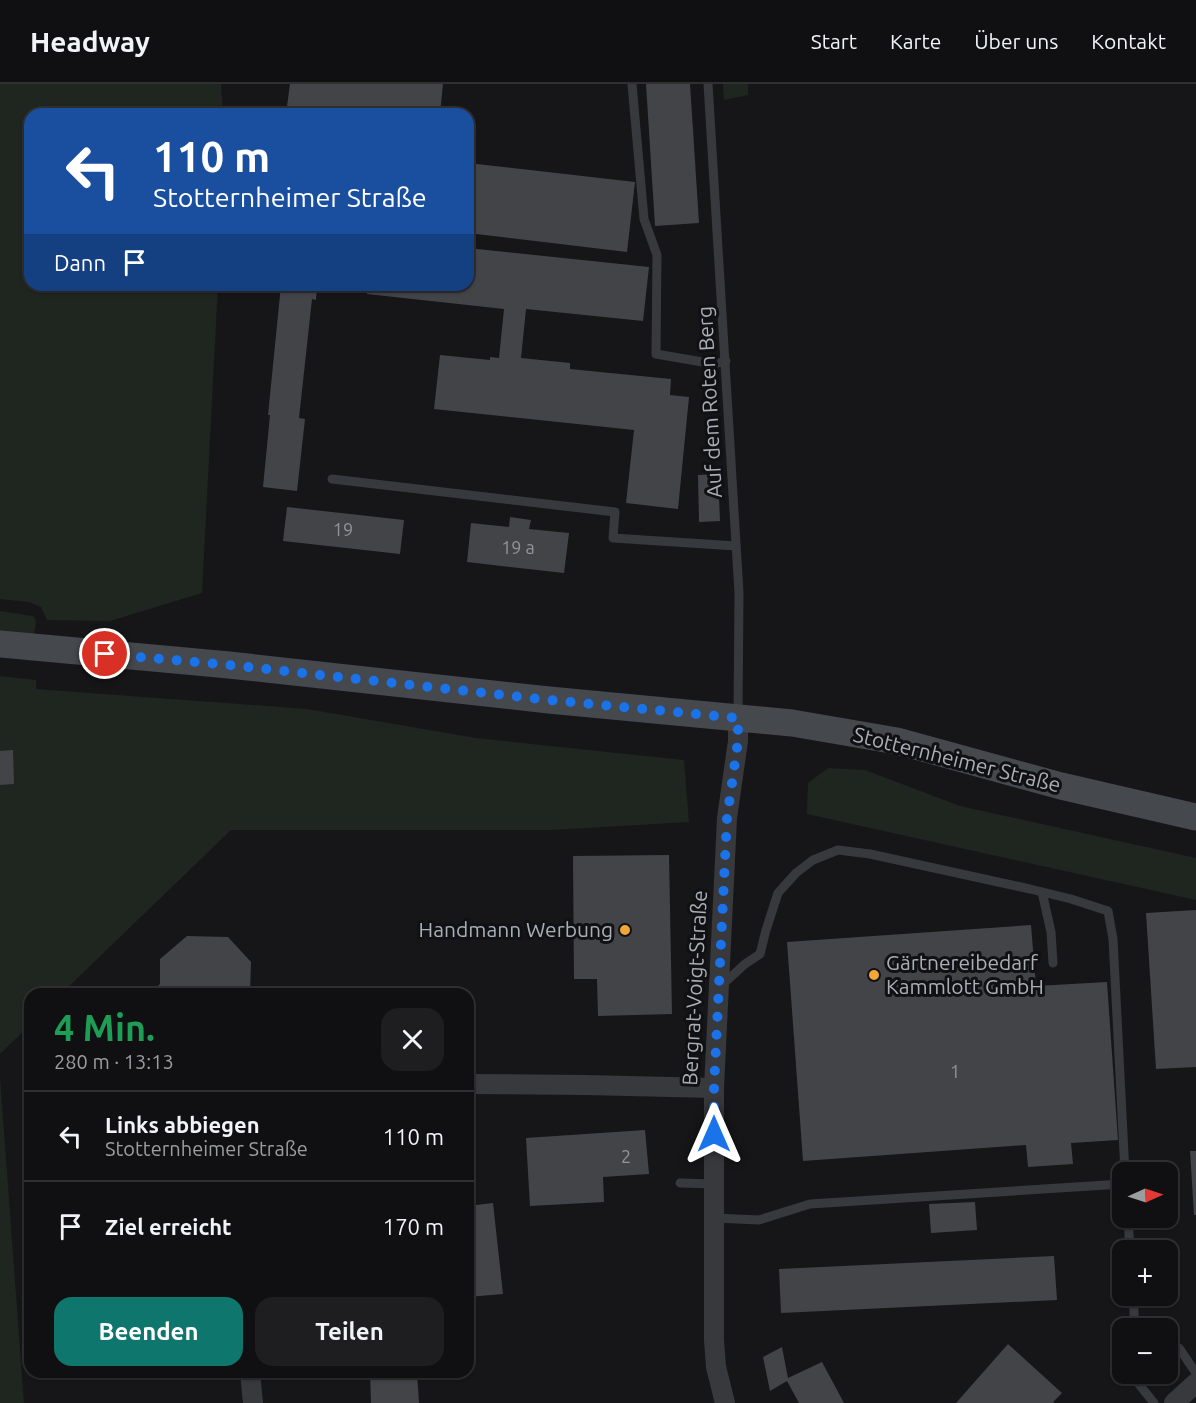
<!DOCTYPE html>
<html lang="de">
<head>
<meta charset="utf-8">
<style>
  :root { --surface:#101012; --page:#1e1e20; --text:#f1f3f6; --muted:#9c9d9f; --line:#303032; --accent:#0f766e }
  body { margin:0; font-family:Ubuntu,sans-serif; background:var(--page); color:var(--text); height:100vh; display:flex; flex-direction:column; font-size:22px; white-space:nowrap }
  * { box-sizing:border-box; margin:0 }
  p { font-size:20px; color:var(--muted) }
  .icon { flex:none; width:33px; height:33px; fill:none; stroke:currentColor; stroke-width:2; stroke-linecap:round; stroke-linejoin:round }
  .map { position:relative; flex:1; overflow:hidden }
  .sheet { position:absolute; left:24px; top:904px; width:450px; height:390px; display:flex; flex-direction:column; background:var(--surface); border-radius:18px; box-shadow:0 2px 4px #0004,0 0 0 2px var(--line) }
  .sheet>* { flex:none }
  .top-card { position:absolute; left:24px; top:24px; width:450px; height:183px; border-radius:18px; box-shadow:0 2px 4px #0004,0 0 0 2px var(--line); background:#1a4fa0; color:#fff; overflow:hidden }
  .needle { width:39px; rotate:87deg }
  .tools { position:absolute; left:1112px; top:1078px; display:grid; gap:12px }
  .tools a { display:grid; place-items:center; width:66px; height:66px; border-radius:12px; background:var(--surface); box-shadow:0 2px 4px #0004,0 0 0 2px var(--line); font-size:30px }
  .pin { position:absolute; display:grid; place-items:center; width:51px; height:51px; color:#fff; margin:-26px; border:3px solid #fff; border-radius:50%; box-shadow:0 2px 6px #0007 }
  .me { position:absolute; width:66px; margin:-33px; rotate:0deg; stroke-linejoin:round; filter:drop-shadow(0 0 4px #0008) }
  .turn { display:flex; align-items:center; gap:21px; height:126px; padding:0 30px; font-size:27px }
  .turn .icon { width:78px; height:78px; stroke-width:2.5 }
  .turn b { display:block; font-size:42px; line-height:51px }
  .then { display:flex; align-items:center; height:57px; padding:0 30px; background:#0003; gap:12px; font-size:22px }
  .round { display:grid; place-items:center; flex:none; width:63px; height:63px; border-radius:18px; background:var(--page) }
  .head { display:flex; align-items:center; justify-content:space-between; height:102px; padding:0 30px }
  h1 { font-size:36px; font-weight:600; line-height:45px; color:#1e9e55 }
  .action { display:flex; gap:12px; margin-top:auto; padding:12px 30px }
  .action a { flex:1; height:69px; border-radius:18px; background:var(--accent); color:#fff; font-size:24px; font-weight:600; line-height:69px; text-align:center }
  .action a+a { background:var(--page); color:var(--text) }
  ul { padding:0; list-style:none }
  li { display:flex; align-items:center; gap:18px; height:90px; padding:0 30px; border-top:2px solid var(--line) }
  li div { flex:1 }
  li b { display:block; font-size:22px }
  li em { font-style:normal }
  header { display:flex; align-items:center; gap:36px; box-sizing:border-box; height:84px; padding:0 30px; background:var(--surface); border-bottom:2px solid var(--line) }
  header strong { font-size:28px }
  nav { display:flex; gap:33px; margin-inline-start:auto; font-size:21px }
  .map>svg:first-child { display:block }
</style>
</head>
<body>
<header>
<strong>Headway</strong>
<nav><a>Start</a><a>Karte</a><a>Über uns</a><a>Kontakt</a></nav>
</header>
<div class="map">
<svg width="1196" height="1319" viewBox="0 0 1196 1319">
  <rect width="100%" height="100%" fill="#161618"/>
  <g fill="#1e261f">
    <path d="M 0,0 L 221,0 L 223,30 L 30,30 L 30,201 L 218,201 L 202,509 L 110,537 L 47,536 L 41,523 L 29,518 L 0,515 Z"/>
    <path d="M 723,0 L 748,0 L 748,11 L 724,16 Z"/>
    <path d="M 0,527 L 33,532 L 36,537 L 34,551 L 0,548 Z"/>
    <path d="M 0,592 L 36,596 L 36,605 L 307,625 L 476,654 L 684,676 L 689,738 L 551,746 L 231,746 L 61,910 L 30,910 L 30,941 L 0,970 Z"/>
    <path d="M 828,684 L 865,686 L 960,722 L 1196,774 L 1196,816 L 807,730 L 808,699 Z"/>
    <path d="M 0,993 L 24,1319 L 0,1319 Z"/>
  </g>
  <g fill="#434448">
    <path d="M 290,0 L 443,0 L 440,30 L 286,30 Z"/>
    <path d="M 646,0 L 690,0 L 699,139 L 655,142 Z"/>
    <path d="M 468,79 L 635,98 L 627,168 L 468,149 Z"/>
    <path d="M 468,164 L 649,183 L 643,237 L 526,225 L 521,274 L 570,279 L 570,285 L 671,295 L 670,311 L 689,313 L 678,425 L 626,419 L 634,346 L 434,325 L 440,271 L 490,276 L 490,273 L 499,274 L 504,225 L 367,210 L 368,201 L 468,201 Z"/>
    <path d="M 281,201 L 317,201 L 316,216 L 312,215 L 299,334 L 305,335 L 297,407 L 263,403 L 270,331 L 268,331 Z"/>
    <path d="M 718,390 L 720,437 L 699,438 L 698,391 Z"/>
    <path d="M 287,423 L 404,436 L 400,470 L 283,457 Z"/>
    <path d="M 510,433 L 531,436 L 529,445 L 569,449 L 564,489 L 467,478 L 471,439 L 509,443 Z"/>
    <path d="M 13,666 L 14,700 L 0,701 L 0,667 Z"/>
    <path d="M 669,771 L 672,930 L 598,932 L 597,895 L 574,895 L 573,772 Z"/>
    <path d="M 1196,826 L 1196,983 L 1156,985 L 1146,829 Z"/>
    <path d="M 1031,841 L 1036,902 L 1107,898 L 1118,1056 L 1071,1059 L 1073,1080 L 1028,1083 L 1026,1061 L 803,1077 L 787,858 Z"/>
    <path d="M 187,852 L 228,853 L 251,878 L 250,910 L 149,910 L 160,900 L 160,875 Z"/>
    <path d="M 645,1046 L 649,1090 L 603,1093 L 604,1118 L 530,1122 L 526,1054 Z"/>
    <path d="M 1190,1067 L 1196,1067 L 1196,1131 L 1194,1131 Z"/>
    <path d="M 975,1118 L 977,1146 L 931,1149 L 929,1120 Z"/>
    <path d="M 493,1119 L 503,1210 L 468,1213 L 468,1122 Z"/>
    <path d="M 1054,1172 L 1057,1216 L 781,1229 L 779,1185 Z"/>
    <path d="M 1008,1260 L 1062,1309 L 1053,1318 L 1055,1319 L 956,1319 Z"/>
    <path d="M 782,1263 L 788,1294 L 822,1278 L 844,1319 L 799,1319 L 787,1297 L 770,1307 L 763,1273 Z"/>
    <path d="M 370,1288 L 417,1288 L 419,1319 L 371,1319 Z"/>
  </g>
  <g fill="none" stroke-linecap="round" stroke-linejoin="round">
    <g stroke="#37393d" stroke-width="9">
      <path d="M 632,0 L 644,135 L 657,171 L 656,270 L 714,280 L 726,277"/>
      <path d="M 708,0 L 739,509 L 738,631"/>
      <path d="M 332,395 L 615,428 L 613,454 L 736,462"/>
      <path d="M 1042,808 L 1051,848 L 1053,879"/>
      <path d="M 721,902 L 745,880 L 760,870 L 766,846 L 778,809 L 796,789 L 813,776 L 838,766 L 870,770 L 1030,805 L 1071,815 L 1108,827 L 1113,855 L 1125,1089"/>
      <path d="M 680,1099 L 714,1100"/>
      <path d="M 714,1134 L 759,1136 L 810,1120 L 1122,1100"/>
      <path d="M 1128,1134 L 1130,1167"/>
      <path d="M 1133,1212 L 1135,1245"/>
      <path d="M 1179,1264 L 1196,1289"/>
      <path d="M 1137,1290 L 1138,1299 L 1154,1319"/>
    </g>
    <g stroke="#37393d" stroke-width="20">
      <path d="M 468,1000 L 585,1001 L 714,1004"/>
      <path d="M 250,1288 L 253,1319"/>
      <path d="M 725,1319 L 716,1283 L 714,1256 L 714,1004 L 727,734 L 738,657 L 738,634"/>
      <path d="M 1174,1319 L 1196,1299"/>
    </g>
    <path stroke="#45484d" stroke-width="27" d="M 0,560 L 229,581 L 549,616 L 792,639 L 897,657 L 1061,702 L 1196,733"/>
  </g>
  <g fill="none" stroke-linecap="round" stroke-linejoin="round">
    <path stroke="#1a73e8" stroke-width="10" stroke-dasharray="0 18" d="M 105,570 L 229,581 L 549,616 L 738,634 L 738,657 L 727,734 L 714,1004 L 714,1050"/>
  </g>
  <g fill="#f0a737" stroke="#111113" stroke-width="2">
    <circle cx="625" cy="846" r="6"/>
    <circle cx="874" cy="891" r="6"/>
  </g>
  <g text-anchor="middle" stroke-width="6" stroke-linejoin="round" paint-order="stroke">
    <g font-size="18" fill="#90949c">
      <text x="343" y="452">19</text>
      <text x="518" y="470">19 a</text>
      <text x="955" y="994">1</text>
      <text x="626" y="1079">2</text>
    </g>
    <g font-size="21" fill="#a9aeb8" stroke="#111113">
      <text transform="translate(710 318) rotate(-93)" y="7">Auf dem Roten Berg</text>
      <text transform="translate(957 676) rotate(14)" y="7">Stotternheimer Straße</text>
      <text transform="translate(695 904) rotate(-87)" y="7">Bergrat-Voigt-Straße</text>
    </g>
    <g font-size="21" fill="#a9aeb8" stroke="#111113" text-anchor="end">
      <text x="613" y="853">Handmann Werbung</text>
      <text x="886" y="886" text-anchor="start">Gärtnereibedarf<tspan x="886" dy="24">Kammlott GmbH</tspan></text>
    </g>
  </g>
</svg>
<div class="tools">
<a><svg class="needle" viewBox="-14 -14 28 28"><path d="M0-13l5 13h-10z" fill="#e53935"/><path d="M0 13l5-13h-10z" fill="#9c9d9f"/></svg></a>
<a>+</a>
<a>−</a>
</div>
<div class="pin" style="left:105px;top:570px;background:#d93025"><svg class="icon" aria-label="arrive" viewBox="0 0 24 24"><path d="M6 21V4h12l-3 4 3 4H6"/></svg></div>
<svg class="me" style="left:714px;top:1050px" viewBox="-20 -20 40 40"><path d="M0-17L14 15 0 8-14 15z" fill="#1a73e8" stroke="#fff" stroke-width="4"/></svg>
<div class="top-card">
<div class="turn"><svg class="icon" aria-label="left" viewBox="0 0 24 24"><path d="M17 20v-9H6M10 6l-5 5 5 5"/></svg><div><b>110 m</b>Stotternheimer Straße</div></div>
<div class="then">Dann<svg class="icon" aria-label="arrive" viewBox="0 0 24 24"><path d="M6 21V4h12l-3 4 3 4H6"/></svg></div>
</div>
<section class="sheet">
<div class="head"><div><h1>4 Min.</h1><p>280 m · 13:13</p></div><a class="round"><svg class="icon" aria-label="close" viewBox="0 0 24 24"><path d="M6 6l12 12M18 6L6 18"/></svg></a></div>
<ul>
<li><svg class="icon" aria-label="left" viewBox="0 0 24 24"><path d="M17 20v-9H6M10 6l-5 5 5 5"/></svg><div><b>Links abbiegen</b><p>Stotternheimer Straße</p></div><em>110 m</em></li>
<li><svg class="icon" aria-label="arrive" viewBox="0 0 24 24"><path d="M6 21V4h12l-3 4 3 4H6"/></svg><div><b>Ziel erreicht</b></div><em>170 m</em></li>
</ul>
<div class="action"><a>Beenden</a><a>Teilen</a></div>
</section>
</div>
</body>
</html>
